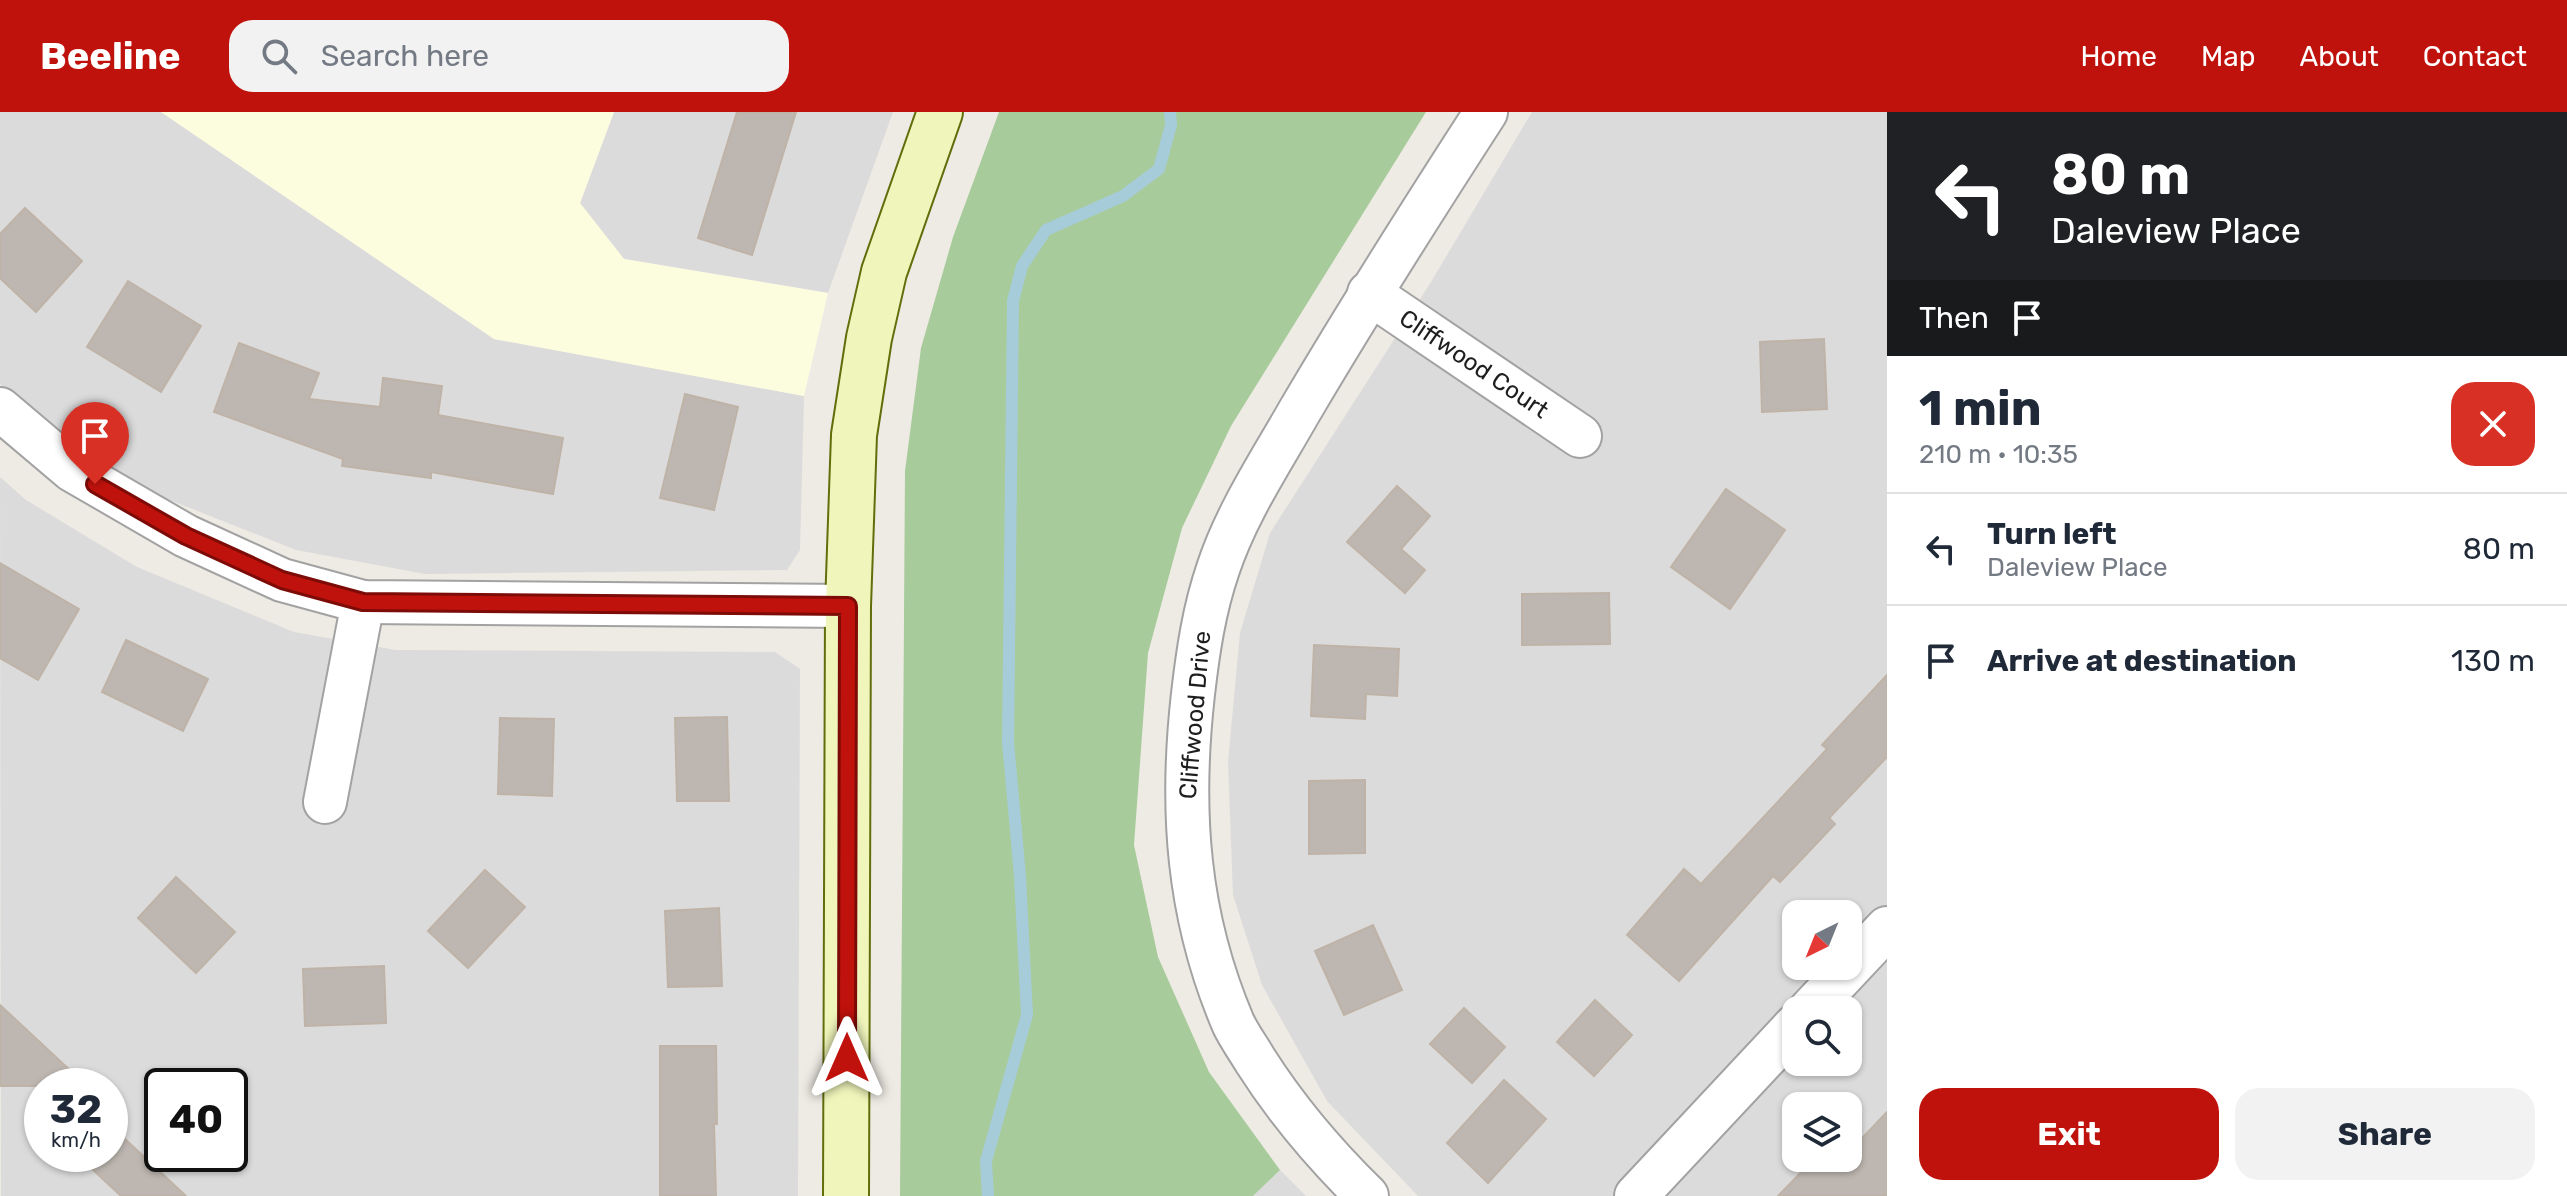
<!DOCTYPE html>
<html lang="en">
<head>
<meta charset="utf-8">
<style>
  :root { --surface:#fff; --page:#f2f2f3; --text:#1f2937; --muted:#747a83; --line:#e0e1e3; --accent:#c0120c }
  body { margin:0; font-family:Rubik,sans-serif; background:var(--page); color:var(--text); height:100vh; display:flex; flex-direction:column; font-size:30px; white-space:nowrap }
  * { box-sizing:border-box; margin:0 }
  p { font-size:26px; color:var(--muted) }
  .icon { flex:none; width:44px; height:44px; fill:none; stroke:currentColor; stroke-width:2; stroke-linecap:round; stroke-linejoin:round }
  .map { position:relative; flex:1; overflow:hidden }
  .panel { display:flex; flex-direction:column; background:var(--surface); width:680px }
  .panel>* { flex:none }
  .top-card { background:#202124; color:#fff; overflow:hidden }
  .needle { width:52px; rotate:223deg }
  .tools { position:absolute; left:1782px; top:788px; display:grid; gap:16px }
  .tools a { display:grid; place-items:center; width:80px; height:80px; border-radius:16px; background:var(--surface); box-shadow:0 2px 6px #0004; font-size:40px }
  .speed { position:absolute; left:24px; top:956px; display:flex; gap:16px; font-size:40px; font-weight:700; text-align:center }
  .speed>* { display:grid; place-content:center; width:104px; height:104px; border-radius:50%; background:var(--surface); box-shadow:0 2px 6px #0004; line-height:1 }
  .speed small { font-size:20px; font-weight:400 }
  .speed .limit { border:4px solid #111; border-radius:12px; background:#fff; color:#111 }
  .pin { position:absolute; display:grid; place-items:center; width:68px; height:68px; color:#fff; margin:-82px -34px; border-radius:50% 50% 50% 0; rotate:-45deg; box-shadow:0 0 8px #0007 }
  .pin .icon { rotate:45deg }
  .me { position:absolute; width:88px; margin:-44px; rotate:0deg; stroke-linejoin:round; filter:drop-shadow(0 0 6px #0008) }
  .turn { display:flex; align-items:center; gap:28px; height:168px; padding:0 32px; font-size:36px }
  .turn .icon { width:104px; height:104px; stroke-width:2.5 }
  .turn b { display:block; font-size:56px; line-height:68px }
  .then { display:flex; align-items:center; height:76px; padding:0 32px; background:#0003; gap:16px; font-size:30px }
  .round { display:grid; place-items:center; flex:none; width:84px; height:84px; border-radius:24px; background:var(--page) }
  .overview { display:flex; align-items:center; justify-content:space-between; height:136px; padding:0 32px }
  h1 { font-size:48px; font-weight:700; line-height:60px }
  .primary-button { display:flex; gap:16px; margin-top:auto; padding:16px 32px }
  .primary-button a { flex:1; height:92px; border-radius:24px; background:var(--accent); color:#fff; font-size:32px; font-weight:700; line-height:92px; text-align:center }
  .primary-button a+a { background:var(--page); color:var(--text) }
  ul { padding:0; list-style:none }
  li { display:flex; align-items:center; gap:24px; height:112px; padding:0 32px; border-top:2px solid var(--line) }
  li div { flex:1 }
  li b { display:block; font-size:30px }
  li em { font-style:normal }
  header { display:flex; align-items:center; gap:48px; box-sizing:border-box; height:112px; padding:0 40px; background:var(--accent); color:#fff }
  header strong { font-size:38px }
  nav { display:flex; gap:44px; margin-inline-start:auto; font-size:28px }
  .search { width:560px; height:72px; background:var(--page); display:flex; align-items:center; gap:20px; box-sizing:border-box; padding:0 28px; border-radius:24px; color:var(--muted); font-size:30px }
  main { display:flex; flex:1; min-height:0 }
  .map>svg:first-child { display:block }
</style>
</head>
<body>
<header>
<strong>Beeline</strong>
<div class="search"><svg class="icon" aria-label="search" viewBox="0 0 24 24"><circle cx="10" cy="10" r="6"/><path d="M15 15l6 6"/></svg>Search here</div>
<nav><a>Home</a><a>Map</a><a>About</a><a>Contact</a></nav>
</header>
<main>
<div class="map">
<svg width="1887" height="1084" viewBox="0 0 1887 1084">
  <rect width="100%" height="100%" fill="#eeebe4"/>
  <g fill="#dcdbdb" fill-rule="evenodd">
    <path d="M 0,0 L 161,0 L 494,227 L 804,284 L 800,438 L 787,458 L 425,462 L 296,438 L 147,379 L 17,288 L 0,272 Z"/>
    <path d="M 614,0 L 893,0 L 828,181 L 624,147 L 580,91 Z"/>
    <path d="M 1532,0 L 1887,0 L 1887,1084 L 1418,1084 L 1327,989 L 1262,873 L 1233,783 L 1228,650 L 1240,521 L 1270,421 L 1431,170 ZM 1796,802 L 1848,802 L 1848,854 L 1796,854 ZM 1796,898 L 1848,898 L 1848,950 L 1796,950 ZM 1796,994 L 1848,994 L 1848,1046 L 1796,1046 Z"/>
    <path d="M 0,365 L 26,388 L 137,455 L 294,520 L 396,538 L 775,540 L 800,557 L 798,1084 L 1,1084 ZM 42,974 L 110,974 L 110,1042 L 42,1042 ZM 162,974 L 230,974 L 230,1042 L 162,1042 Z"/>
    <path d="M 1280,1058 L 1306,1084 L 1253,1084 Z"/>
  </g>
  <path fill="#fcfdde" d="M 161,0 L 614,0 L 580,91 L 624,147 L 828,181 L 804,284 L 494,227 Z"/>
  <path fill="#a8cb9b" d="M 999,0 L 1426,0 L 1231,314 L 1182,416 L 1148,541 L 1134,733 L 1158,845 L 1209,960 L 1280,1058 L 1253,1084 L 900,1084 L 905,359 L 921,236 L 953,125 Z"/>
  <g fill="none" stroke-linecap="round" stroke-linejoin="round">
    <path stroke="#a7ccd9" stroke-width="12" d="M 988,1084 L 986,1049 L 1027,903 L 1020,764 L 1008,630 L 1013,189 L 1022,154 L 1046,118 L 1123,84 L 1159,57 L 1171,13 L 1170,0"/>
  </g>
  <g fill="#beb7b1" stroke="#bfb3a7" stroke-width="2">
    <path d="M 737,0 L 796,0 L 752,143 L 698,126 Z"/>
    <path d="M 25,96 L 82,149 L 36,200 L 0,166 L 0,122 Z"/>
    <path d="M 128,169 L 201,214 L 161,280 L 87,235 Z"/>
    <path d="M 1824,227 L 1827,297 L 1762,300 L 1760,230 Z"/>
    <path d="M 239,231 L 319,261 L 309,287 L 380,295 L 383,266 L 442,274 L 438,303 L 563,326 L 553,382 L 431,360 L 431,366 L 342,354 L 343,347 L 214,300 Z"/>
    <path d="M 685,282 L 738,295 L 714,398 L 660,386 Z"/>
    <path d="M 1397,374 L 1430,404 L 1401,437 L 1425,458 L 1405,481 L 1347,430 Z"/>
    <path d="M 1726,377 L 1785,418 L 1730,497 L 1671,455 Z"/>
    <path d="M 0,451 L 79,497 L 38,568 L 0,546 Z"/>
    <path d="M 1609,481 L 1610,532 L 1522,533 L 1522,482 Z"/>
    <path d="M 126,528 L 208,567 L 183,619 L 102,580 Z"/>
    <path d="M 1314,533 L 1399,537 L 1397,584 L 1366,582 L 1365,607 L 1311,604 Z"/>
    <path d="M 1887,563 L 1887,645 L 1829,706 L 1835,712 L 1780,770 L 1773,764 L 1679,869 L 1627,823 L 1684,757 L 1701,772 L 1827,637 L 1822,633 Z"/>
    <path d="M 727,605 L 729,689 L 677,689 L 675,606 Z"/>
    <path d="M 500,606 L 554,607 L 552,684 L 498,682 Z"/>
    <path d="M 1365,668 L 1365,741 L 1309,742 L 1309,669 Z"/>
    <path d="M 485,758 L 525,795 L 468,856 L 428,819 Z"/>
    <path d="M 176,765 L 235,820 L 196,861 L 138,806 Z"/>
    <path d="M 719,796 L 722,874 L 668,875 L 665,799 Z"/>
    <path d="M 1373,813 L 1402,878 L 1344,903 L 1315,839 Z"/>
    <path d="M 384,854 L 386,911 L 305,914 L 303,857 Z"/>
    <path d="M 1595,888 L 1632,923 L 1594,964 L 1557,930 Z"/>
    <path d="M 0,893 L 87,974 L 0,974 Z"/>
    <path d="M 1464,896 L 1505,935 L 1472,971 L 1430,932 Z"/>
    <path d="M 660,934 L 716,934 L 717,1012 L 714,1012 L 716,1084 L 660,1084 Z"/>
    <path d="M 1504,968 L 1546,1007 L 1488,1071 L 1447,1031 Z"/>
    <path d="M 1887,1000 L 1887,1084 L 1778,1084 L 1815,1046 L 1848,1046 L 1848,1041 Z"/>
    <path d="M 110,1013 L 186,1084 L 121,1084 L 76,1042 L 110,1042 Z"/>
  </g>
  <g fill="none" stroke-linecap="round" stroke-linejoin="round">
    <defs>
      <g id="street">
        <path d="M 1369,181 L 1580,324"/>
        <path d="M 0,297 L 72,358 L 186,424 L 282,468 L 363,490 L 848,494"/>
        <path d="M 325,690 L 363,490"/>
        <path d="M 1810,898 L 1887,816"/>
        <path d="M 1367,1084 C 1323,1041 1288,1000 1255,948 C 1248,936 1239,924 1233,911 C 1187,803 1180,697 1193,582 C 1198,539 1204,498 1218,457 C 1236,402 1270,351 1299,300 C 1359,198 1422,99 1486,0"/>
        <path d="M 1636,1084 L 1796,913"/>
      </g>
      <path id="secondary" d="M 846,1084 L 848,494 L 854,323 L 869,226 L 884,160 L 940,0"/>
    </defs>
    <use href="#street" stroke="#a2a2a2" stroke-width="46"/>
    <use href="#secondary" stroke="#606e0b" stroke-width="48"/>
    <use href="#street" stroke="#fff" stroke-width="42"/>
    <use href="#secondary" stroke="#f0f6bb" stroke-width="44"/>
  </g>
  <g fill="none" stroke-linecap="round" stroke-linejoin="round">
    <defs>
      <path id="route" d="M 95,372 L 186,424 L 282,468 L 363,490 L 848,494 L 847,946"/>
    </defs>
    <use href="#route" stroke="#7d0c08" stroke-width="20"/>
    <use href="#route" stroke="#c0120c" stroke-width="14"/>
  </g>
  <g text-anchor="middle" stroke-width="7" stroke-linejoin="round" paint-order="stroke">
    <g font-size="24" fill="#1e1e1e" stroke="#fff">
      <text transform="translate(1474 252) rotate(34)" y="8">Cliffwood Court</text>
      <text transform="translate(1195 603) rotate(-85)" y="8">Cliffwood Drive</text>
    </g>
  </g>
</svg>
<div class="tools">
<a><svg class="needle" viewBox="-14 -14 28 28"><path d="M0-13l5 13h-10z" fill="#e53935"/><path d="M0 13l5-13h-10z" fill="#747a83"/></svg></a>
<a><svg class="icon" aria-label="search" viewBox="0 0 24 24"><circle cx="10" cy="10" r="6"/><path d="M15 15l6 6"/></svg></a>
<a><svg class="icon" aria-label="layers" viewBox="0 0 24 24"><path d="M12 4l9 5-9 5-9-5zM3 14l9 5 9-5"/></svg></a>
</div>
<div class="speed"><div>32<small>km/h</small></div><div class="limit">40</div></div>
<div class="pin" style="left:95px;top:372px;background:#d93025"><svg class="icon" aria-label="arrive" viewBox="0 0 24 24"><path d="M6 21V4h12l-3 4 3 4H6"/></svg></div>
<svg class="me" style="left:847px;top:946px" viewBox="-20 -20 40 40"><path d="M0-17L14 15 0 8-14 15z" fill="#c0120c" stroke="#fff" stroke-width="4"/></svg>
</div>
<section class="panel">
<div class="top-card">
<div class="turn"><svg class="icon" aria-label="left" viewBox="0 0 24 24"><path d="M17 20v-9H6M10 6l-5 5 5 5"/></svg><div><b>80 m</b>Daleview Place</div></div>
<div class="then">Then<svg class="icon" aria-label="arrive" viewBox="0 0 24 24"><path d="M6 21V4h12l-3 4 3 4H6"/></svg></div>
</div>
<div class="overview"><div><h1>1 min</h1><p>210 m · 10:35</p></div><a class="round" style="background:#d93025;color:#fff"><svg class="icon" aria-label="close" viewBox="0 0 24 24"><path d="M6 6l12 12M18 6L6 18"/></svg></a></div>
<ul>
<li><svg class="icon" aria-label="left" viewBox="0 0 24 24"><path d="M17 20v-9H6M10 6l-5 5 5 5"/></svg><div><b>Turn left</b><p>Daleview Place</p></div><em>80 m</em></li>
<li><svg class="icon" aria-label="arrive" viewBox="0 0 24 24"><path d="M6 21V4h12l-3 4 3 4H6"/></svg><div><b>Arrive at destination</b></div><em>130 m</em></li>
</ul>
<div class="primary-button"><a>Exit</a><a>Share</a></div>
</section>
</main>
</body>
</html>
